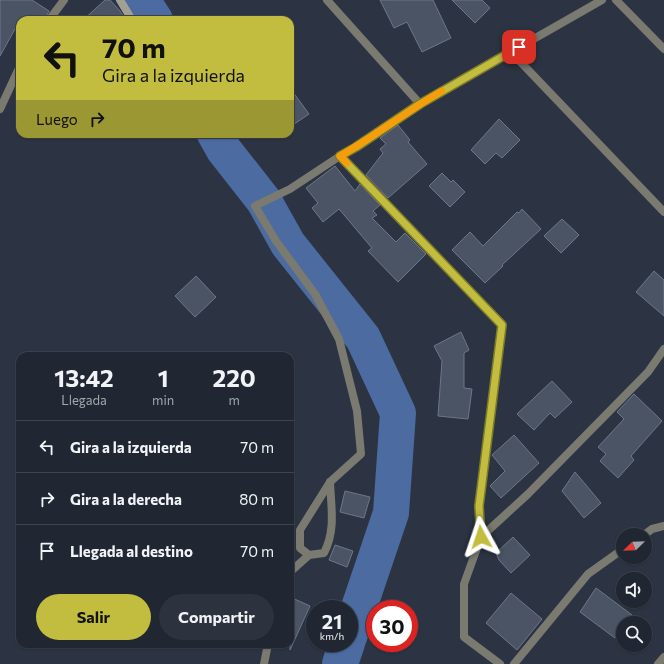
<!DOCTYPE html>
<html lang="es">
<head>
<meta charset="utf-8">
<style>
  :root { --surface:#212732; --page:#2d333e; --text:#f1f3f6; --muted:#a2a5ac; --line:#3e444d; --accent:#c2bd3f }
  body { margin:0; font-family:Commissioner,sans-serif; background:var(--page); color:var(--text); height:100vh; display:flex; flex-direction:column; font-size:15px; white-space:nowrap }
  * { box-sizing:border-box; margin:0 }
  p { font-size:13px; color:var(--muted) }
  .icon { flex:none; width:22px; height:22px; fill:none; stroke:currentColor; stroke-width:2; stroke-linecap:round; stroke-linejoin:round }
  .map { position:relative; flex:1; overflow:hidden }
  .drawer { position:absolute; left:16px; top:352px; width:278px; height:296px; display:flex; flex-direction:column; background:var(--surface); border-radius:12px; box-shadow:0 1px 3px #0004,0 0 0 1px var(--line) }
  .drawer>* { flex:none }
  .top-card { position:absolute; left:16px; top:16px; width:278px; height:122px; border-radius:12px; box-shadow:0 1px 3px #0004,0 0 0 1px var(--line); background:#c2bd3f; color:#111; overflow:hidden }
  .needle { width:26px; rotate:247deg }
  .tools { position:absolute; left:616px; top:528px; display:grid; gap:8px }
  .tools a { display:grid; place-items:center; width:36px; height:36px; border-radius:50%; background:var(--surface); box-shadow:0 1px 3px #0004,0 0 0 1px var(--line); font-size:20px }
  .speed { position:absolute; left:306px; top:600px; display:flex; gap:8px; font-size:20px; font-weight:700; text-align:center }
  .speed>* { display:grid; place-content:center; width:52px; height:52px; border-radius:50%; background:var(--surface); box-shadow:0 1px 3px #0004,0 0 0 1px var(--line); line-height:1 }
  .speed small { font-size:10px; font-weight:400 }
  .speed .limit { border:6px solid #d22; background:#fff; color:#111 }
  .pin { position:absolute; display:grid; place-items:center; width:34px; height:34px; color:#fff; margin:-17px; border-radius:8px; box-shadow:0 2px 6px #0006 }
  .me { position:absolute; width:44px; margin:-22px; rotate:355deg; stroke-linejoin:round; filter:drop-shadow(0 0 3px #0008) }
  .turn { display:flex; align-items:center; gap:14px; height:84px; padding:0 20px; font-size:18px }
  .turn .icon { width:52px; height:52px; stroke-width:2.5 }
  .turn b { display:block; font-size:28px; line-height:34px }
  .then { display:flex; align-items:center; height:38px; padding:0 20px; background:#0003; gap:8px; font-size:15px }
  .eta { display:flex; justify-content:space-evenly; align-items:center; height:68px; text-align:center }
  .eta b { font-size:24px; font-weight:700; line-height:28px }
  .action { display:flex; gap:8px; margin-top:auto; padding:8px 20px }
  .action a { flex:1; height:46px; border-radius:24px; background:var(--accent); color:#111; font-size:16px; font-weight:700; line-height:46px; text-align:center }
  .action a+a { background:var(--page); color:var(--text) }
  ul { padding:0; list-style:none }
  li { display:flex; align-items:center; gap:12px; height:52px; padding:0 20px; border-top:1px solid var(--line) }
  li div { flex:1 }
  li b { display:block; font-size:15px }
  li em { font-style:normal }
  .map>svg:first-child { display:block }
</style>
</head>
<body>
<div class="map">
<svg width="664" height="664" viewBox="0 0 664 664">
  <rect width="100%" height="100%" fill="#2c3443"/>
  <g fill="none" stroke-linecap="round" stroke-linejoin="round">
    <g stroke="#4c6ba1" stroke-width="36">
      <path d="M 142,0 L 155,20"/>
      <path d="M 215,134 L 224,150 L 264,201 L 288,244 L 363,338 L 398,413 L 391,513 L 349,637"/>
      <path d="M 340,664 L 347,643"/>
    </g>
  </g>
  <g fill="#4b5464" stroke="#6d7789">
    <path d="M 0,0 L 32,0 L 49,11 L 44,20 L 20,20 L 0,56 Z"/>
    <path d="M 105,0 L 110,0 L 120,11 L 126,20 L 83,20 Z"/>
    <path d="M 380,0 L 433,0 L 451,38 L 422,52 L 407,22 L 394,28 Z"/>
    <path d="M 452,0 L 482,0 L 490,8 L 475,23 Z"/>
    <path d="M 290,88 L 309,114 L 290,127 Z"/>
    <path d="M 499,119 L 520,140 L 502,158 L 496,153 L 485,164 L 471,150 Z"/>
    <path d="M 398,125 L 410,140 L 408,142 L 427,164 L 388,198 L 366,175 L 383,153 L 380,149 L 386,144 L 380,138 Z"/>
    <path d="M 335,166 L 355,191 L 360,184 L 380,205 L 373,211 L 377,215 L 372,218 L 396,242 L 405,233 L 426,254 L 398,282 L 368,251 L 372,248 L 339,209 L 323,222 L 312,208 L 318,203 L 306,188 Z"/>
    <path d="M 442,173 L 451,182 L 453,180 L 465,192 L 450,207 L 429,186 Z"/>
    <path d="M 522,209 L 541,229 L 502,265 L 503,266 L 485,283 L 452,250 L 470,232 L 483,246 L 517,212 L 519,213 Z"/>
    <path d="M 562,219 L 579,235 L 561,253 L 544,236 Z"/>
    <path d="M 654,271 L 664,280 L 664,316 L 636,292 Z"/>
    <path d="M 196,276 L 216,297 L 195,317 L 175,296 Z"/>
    <path d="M 461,332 L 469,350 L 464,353 L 464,388 L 472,389 L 468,419 L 438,416 L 442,361 L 434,346 Z"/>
    <path d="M 552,381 L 572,402 L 555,418 L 550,413 L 534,430 L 517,414 Z"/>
    <path d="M 634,394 L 662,421 L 631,456 L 634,460 L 618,478 L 600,461 L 606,454 L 598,447 L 624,419 L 617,412 Z"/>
    <path d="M 514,435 L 539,463 L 501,498 L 490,486 L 505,471 L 492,455 Z"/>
    <path d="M 575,472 L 601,503 L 584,518 L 562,491 Z"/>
    <path d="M 345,491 L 370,497 L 364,518 L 340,512 Z"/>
    <path d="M 513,537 L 530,555 L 511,573 L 499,560 L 496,553 Z"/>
    <path d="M 335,545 L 353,551 L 347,567 L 329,560 Z"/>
    <path d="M 596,588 L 632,615 L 626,623 L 623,623 L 623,627 L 615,638 L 580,612 Z"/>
    <path d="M 511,593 L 542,619 L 517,650 L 486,623 Z"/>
    <path d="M 290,597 L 310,606 L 290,650 Z"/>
  </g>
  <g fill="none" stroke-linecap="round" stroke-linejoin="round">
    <g stroke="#7a7a71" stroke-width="8">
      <path d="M 327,0 L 420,104"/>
      <path d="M 511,52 L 664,212"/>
    </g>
    <g stroke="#7a7a71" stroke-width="8">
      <path d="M 616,0 L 664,49"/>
      <path d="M 49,20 L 64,0"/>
      <path d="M 0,109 L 20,66"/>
      <path d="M 340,156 L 502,325 L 479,506 L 481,537 L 528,494 L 648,372 L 664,349"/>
      <path d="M 644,535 L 652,529 L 664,526"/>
      <path d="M 481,537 L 464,584 L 464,637 L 500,664"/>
      <path d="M 309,555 L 300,548 L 300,530 L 330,482 L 361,454 L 357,411 L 339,339 L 315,294 L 276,241 L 255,206 L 290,189 L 340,156 L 356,147 L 420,104 L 602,0"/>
      <path d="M 290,572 L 309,555 L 324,553 C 336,530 331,507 330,482"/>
      <path d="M 264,664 L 268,644"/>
      <path d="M 514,664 L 588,574 L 623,549"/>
      <path d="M 658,664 L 664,657"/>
    </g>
    <path stroke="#a1a193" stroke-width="8" d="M 120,0 L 132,20"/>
  </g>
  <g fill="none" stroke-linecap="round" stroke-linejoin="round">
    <defs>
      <path id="route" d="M 481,537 L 479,506 L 502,325 L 340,156 L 356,147 L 420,104 L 519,47"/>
    </defs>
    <use href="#route" stroke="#7e7b29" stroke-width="10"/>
    <use href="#route" stroke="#c2bd3f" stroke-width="7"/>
    <path stroke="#f59e0b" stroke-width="7" d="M 347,163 L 340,156 C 375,136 407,111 442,91"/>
  </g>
</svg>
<div class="tools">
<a><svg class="needle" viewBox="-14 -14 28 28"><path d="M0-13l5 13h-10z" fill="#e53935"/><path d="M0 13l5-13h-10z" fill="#a2a5ac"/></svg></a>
<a><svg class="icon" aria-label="sound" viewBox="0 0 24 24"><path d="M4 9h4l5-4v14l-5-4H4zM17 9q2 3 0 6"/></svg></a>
<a><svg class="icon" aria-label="search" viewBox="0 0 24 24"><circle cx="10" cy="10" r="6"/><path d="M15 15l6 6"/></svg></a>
</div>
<div class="speed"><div>21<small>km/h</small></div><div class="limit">30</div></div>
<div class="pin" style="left:519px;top:47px;background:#d93025"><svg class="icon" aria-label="arrive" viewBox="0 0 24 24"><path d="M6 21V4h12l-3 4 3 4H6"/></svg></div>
<svg class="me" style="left:481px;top:537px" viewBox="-20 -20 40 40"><path d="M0-17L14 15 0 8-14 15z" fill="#c2bd3f" stroke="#fff" stroke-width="4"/></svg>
<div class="top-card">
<div class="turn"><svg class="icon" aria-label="left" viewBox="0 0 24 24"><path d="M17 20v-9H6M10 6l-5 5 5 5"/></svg><div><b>70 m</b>Gira a la izquierda</div></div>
<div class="then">Luego<svg class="icon" aria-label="right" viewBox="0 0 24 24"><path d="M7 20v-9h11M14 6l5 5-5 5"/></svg></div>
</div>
<section class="drawer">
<div class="eta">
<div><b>13:42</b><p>Llegada</p></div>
<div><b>1</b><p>min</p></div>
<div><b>220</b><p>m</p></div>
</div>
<ul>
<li><svg class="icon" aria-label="left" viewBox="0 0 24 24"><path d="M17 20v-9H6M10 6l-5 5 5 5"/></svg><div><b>Gira a la izquierda</b></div><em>70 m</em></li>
<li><svg class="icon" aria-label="right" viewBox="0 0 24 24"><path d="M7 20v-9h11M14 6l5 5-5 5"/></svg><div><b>Gira a la derecha</b></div><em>80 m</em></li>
<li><svg class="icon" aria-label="arrive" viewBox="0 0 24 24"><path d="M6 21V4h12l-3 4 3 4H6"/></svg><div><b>Llegada al destino</b></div><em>70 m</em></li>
</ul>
<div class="action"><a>Salir</a><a>Compartir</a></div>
</section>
</div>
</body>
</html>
